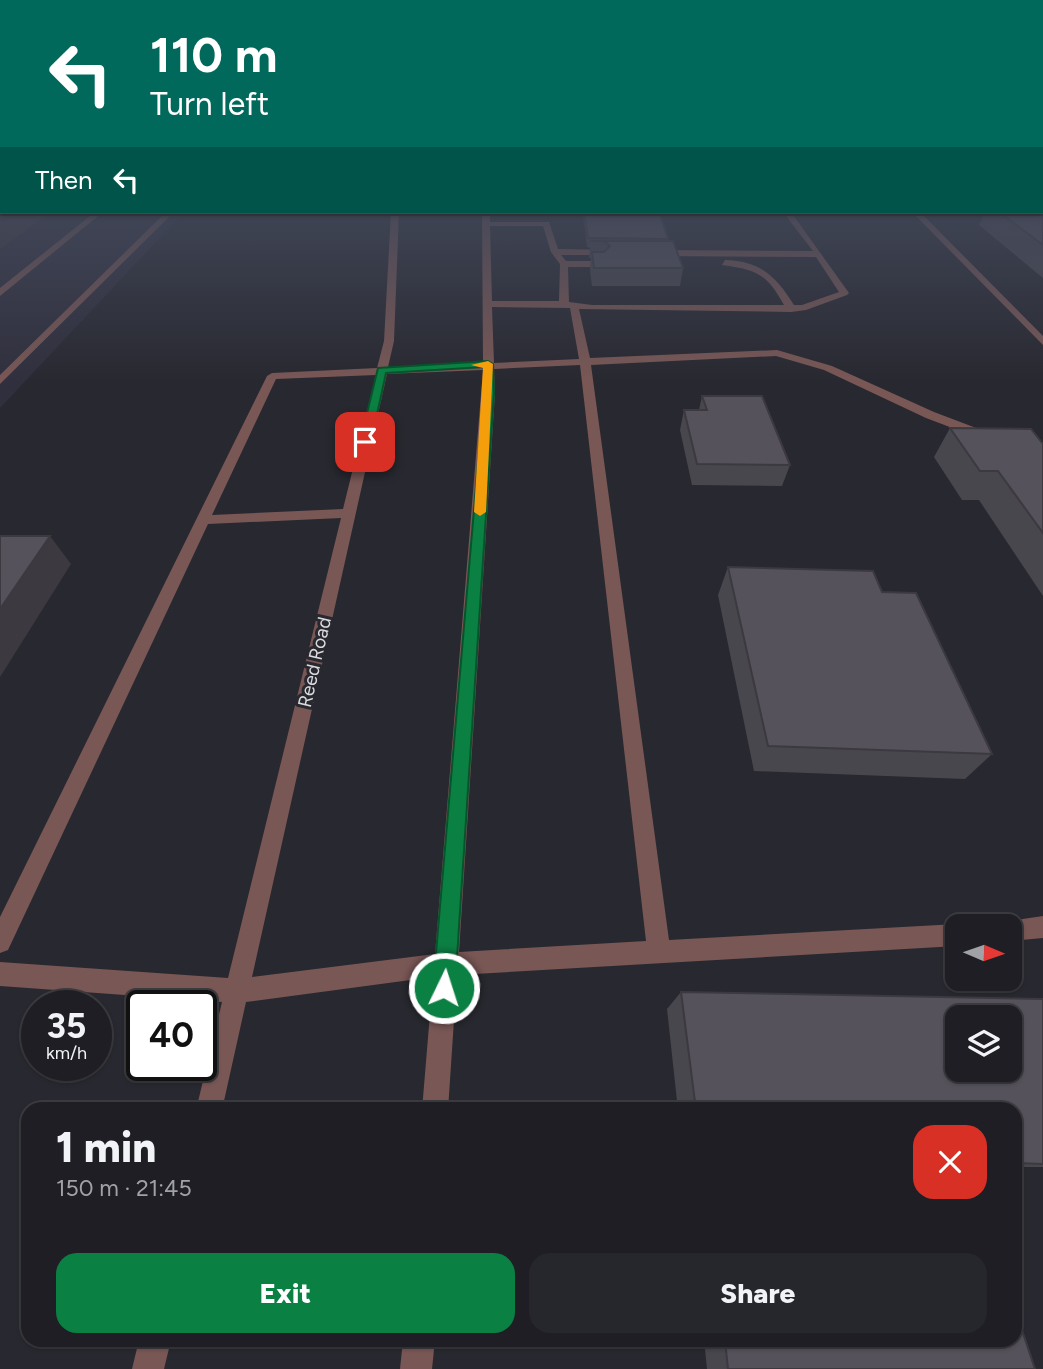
<!DOCTYPE html>
<html lang="en">
<head>
<meta charset="utf-8">
<style>
  :root { --surface:#1e1e24; --page:#26272c; --text:#f1f3f6; --muted:#a1a2a6; --line:#3c3c41; --accent:#0b8043 }
  body { margin:0; font-family:Figtree,sans-serif; background:var(--page); color:var(--text); height:100vh; display:flex; flex-direction:column; font-size:26px; white-space:nowrap }
  * { box-sizing:border-box; margin:0 }
  p { font-size:23px; color:var(--muted) }
  .icon { flex:none; width:38px; height:38px; fill:none; stroke:currentColor; stroke-width:2; stroke-linecap:round; stroke-linejoin:round }
  .map { position:relative; flex:1; overflow:hidden }
  .panel { position:absolute; left:21px; top:1102px; width:1001px; height:245px; display:flex; flex-direction:column; background:var(--surface); border-radius:21px; box-shadow:0 2px 5px #0004,0 0 0 2px var(--line) }
  .panel>* { flex:none }
  .guide { position:absolute; left:0px; top:0px; width:1043px; height:214px; box-shadow:0 2px 5px #0004,0 0 0 2px var(--line); background:#00695c; color:#fff; overflow:hidden }
  .needle { width:46px; rotate:92deg }
  .fabs { position:absolute; left:945px; top:914px; display:grid; gap:14px }
  .fabs a { display:grid; place-items:center; width:77px; height:77px; border-radius:14px; background:var(--surface); box-shadow:0 2px 5px #0004,0 0 0 2px var(--line); font-size:35px }
  .speed { position:absolute; left:21px; top:990px; display:flex; gap:14px; font-size:35px; font-weight:700; text-align:center }
  .speed>* { display:grid; place-content:center; width:91px; height:91px; border-radius:50%; background:var(--surface); box-shadow:0 2px 5px #0004,0 0 0 2px var(--line); line-height:1 }
  .speed small { font-size:18px; font-weight:400 }
  .speed .limit { border:4px solid #111; border-radius:10px; background:#fff; color:#111 }
  .pin { position:absolute; display:grid; place-items:center; width:60px; height:60px; color:#fff; margin:-30px; border-radius:14px; box-shadow:0 4px 10px #0006 }
  .me { position:absolute; width:77px; margin:-38px; rotate:4deg; stroke-linejoin:round; filter:drop-shadow(0 0 5px #0008) }
  .turn { display:flex; align-items:center; gap:24px; height:147px; padding:0 35px; font-size:32px }
  .turn .icon { width:91px; height:91px; stroke-width:2.5 }
  .turn b { display:block; font-size:49px; line-height:60px }
  .then { display:flex; align-items:center; height:66px; padding:0 35px; background:#0003; gap:14px; font-size:26px }
  .round { display:grid; place-items:center; flex:none; width:74px; height:74px; border-radius:21px; background:var(--page) }
  .headline { display:flex; align-items:center; justify-content:space-between; height:119px; padding:0 35px }
  h1 { font-size:42px; font-weight:800; line-height:52px }
  .button { display:flex; gap:14px; margin-top:auto; padding:14px 35px }
  .button a { flex:1; height:80px; border-radius:21px; background:var(--accent); color:#fff; font-size:28px; font-weight:800; line-height:80px; text-align:center }
  .button a+a { background:var(--page); color:var(--text) }
  .map>svg:first-child { display:block }
</style>
</head>
<body>
<div class="map">
<svg width="1043" height="1369" viewBox="0 0 1043 1369">
  <rect width="100%" height="100%" fill="#282830"/>
  <path fill="#302f3d" d="M 0,190 L 2,212 L 184,212 L 0,408 Z"/>
  <g fill="none" stroke-linecap="round" stroke-linejoin="round">
    <g fill="#795755" fill-rule="evenodd">
      <rect x="1041" y="192" width="2" height="4"/>
      <path d="M 95,212 L 103,212 L 0,296 L 0,288 Z"/>
      <path d="M 166,212 L 174,212 L 0,384 L 0,375 Z"/>
      <path d="M 391,212 L 399,212 L 394,341 L 388,367 L 483,363 L 482,212 L 490,212 L 490,222 L 549,222 L 558,249 L 614,250 L 611,255 L 561,255 L 566,261 L 602,261 L 606,264 L 602,267 L 568,267 L 569,302 L 592,305 L 784,305 C 766,273 757,270 722,265 L 725,260 C 760,261 776,276 794,305 L 802,305 L 839,292 L 816,257 L 656,256 L 652,253 L 656,250 L 813,251 L 783,212 L 791,212 L 849,293 L 847,295 L 806,310 L 791,312 L 579,309 L 590,358 L 777,350 L 832,366 L 934,412 L 992,434 L 992,440 L 984,440 L 926,418 L 824,370 L 776,356 L 591,365 L 669,940 L 957,924 L 962,926 L 957,926 L 957,946 L 457,975 L 448,1110 L 422,1110 L 433,977 L 246,1002 L 222,1110 L 196,1110 L 222,1002 L 0,986 L 0,962 L 228,978 L 341,518 L 208,524 L 8,950 L 0,953 L 0,917 L 267,376 L 272,373 L 377,368 L 384,341 ZM 490,226 L 543,226 L 551,252 L 560,264 L 559,301 L 492,301 ZM 492,307 L 570,308 L 579,359 L 494,363 ZM 580,365 L 646,941 L 459,952 L 495,393 L 494,369 ZM 483,370 L 435,954 L 252,977 L 387,374 ZM 376,375 L 343,509 L 212,515 L 276,379 Z"/>
      <path d="M 912,212 L 920,212 L 1043,336 L 1043,345 Z"/>
      <path d="M 1043,916 L 1043,938 L 1010,941 L 1010,926 L 1000,926 L 1002,922 Z"/>
      <path d="M 139,1340 L 171,1340 L 164,1369 L 132,1369 Z"/>
      <path d="M 403,1340 L 435,1340 L 432,1369 L 400,1369 Z"/>
    </g>
  </g>
  <g fill="#49474e">
    <path d="M 1043,206 L 1043,278 L 979,225 L 985,212 L 1041,212 Z"/>
    <path d="M 583,212 L 659,212 L 668,241 L 683,268 L 680,286 L 592,286 L 590,270 L 591,258 L 589,258 L 590,248 L 587,247 Z"/>
    <path d="M 702,396 L 790,465 L 782,486 L 692,485 L 680,430 L 684,410 L 699,410 Z"/>
    <path d="M 950,428 L 1043,444 L 1043,596 L 979,500 L 962,500 L 934,457 Z"/>
    <path d="M 728,567 L 882,592 L 992,754 L 965,779 L 754,771 L 718,595 Z"/>
    <path d="M 681,992 L 1043,999 L 1043,1167 L 1015,1167 L 1015,1110 L 678,1110 L 667,1009 Z"/>
    <path d="M 704,1340 L 1015,1340 L 1035,1369 L 707,1369 Z"/>
  </g>
  <g fill="#3c3940">
    <path d="M 2,209 L 2,212 L 51,212 L 0,249 L 0,210 Z"/>
    <path d="M 50,536 L 71,564 L 0,677 L 0,609 Z"/>
  </g>
  <g fill="#55525b" stroke="#3c3940" stroke-width="2" fill-rule="evenodd">
    <path d="M 0,190 L 2,190 L 2,209 L 0,210 Z"/>
    <path d="M 1041,206 L 1043,206 L 1043,245 L 999,212 L 1041,212 Z"/>
    <path d="M 584,212 L 659,212 L 668,239 L 588,238 Z"/>
    <path d="M 590,241 L 673,241 L 683,268 L 594,268 L 592,252 L 604,252 L 610,246 L 604,241 Z"/>
    <path d="M 702,396 L 762,396 L 790,465 L 697,464 L 684,410 L 707,410 Z"/>
    <path d="M 950,428 L 1031,429 L 1043,444 L 1043,533 L 998,471 L 980,471 Z"/>
    <path d="M 0,536 L 50,536 L 0,609 Z"/>
    <path d="M 728,567 L 873,571 L 882,592 L 916,593 L 992,754 L 768,746 Z"/>
    <path d="M 681,992 L 1043,999 L 1043,1164 L 1015,1163 L 1015,1110 L 696,1110 ZM 957,1017 L 1010,1017 L 1010,1069 L 957,1069 Z"/>
    <path d="M 1015,1309 L 1035,1369 L 728,1369 L 725,1340 L 1015,1340 Z"/>
  </g>
  <linearGradient id="sky" x2="0" y2="1"><stop stop-color="#16161a"/><stop offset="0.5" stop-color="#424859"/><stop offset="1" stop-color="#424859" stop-opacity="0"/></linearGradient>
  <rect width="1043" height="382" fill="url(#sky)"/>
  <path fill="#0b8043" stroke="#07532c" stroke-width="2" d="M 488,361 L 493,364 L 494,393 L 455,988 L 452,996 L 444,999 L 437,996 L 433,988 L 484,393 L 484,367 L 386,373 L 371,442 L 365,445 L 360,442 L 378,368 Z"/>
  <path fill="#f59e0b" d="M 488,361 L 493,364 L 486,512 L 480,516 L 474,512 L 483,368 L 471,365 Z"/>
  <g text-anchor="middle" stroke-width="6" stroke-linejoin="round" paint-order="stroke">
    <g font-size="19" fill="#dadadf" stroke="#282830">
      <text transform="translate(314 662) rotate(-77)" y="7">Reed Road</text>
    </g>
  </g>
</svg>
<div class="fabs">
<a><svg class="needle" viewBox="-14 -14 28 28"><path d="M0-13l5 13h-10z" fill="#e53935"/><path d="M0 13l5-13h-10z" fill="#a1a2a6"/></svg></a>
<a><svg class="icon" aria-label="layers" viewBox="0 0 24 24"><path d="M12 4l9 5-9 5-9-5zM3 14l9 5 9-5"/></svg></a>
</div>
<div class="speed"><div>35<small>km/h</small></div><div class="limit">40</div></div>
<div class="pin" style="left:365px;top:442px;background:#d93025"><svg class="icon" aria-label="arrive" viewBox="0 0 24 24"><path d="M6 21V4h12l-3 4 3 4H6"/></svg></div>
<svg class="me" style="left:444px;top:988px" viewBox="-20 -20 40 40"><circle r="17" fill="#0b8043" stroke="#fff" stroke-width="3"/><path d="M0-11L8 9 0 5-8 9z" fill="#fff"/></svg>
<div class="guide">
<div class="turn"><svg class="icon" aria-label="left" viewBox="0 0 24 24"><path d="M17 20v-9H6M10 6l-5 5 5 5"/></svg><div><b>110 m</b>Turn left</div></div>
<div class="then">Then<svg class="icon" aria-label="left" viewBox="0 0 24 24"><path d="M17 20v-9H6M10 6l-5 5 5 5"/></svg></div>
</div>
<section class="panel">
<div class="headline"><div><h1>1 min</h1><p>150 m · 21:45</p></div><a class="round" style="background:#d93025;color:#fff"><svg class="icon" aria-label="close" viewBox="0 0 24 24"><path d="M6 6l12 12M18 6L6 18"/></svg></a></div>
<div class="button"><a>Exit</a><a>Share</a></div>
</section>
</div>
</body>
</html>
